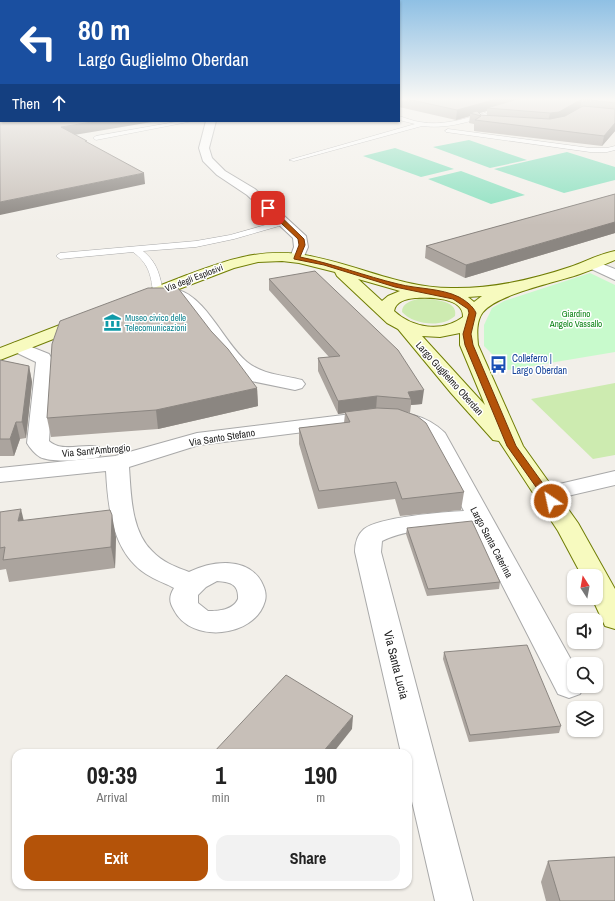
<!DOCTYPE html>
<html lang="en">
<head>
<meta charset="utf-8">
<style>
  :root { --surface:#fff; --page:#f2f2f2; --text:#222; --muted:#767676; --accent:#b45309 }
  body { margin:0; font-family:"Archivo Narrow",sans-serif; background:var(--page); color:var(--text); height:100vh; display:flex; flex-direction:column; font-size:15px; white-space:nowrap }
  * { box-sizing:border-box; margin:0 }
  p { font-size:13px; color:var(--muted) }
  .icon { flex:none; width:22px; height:22px; fill:none; stroke:currentColor; stroke-width:2; stroke-linecap:round; stroke-linejoin:round }
  .map { position:relative; flex:1; overflow:hidden }
  .drawer { position:absolute; left:12px; top:749px; width:400px; height:140px; display:flex; flex-direction:column; background:var(--surface); border-radius:12px; box-shadow:0 1px 3px #0004 }
  .drawer>* { flex:none }
  .top-card { position:absolute; left:0px; top:0px; width:400px; height:122px; box-shadow:0 1px 3px #0004; background:#1a4fa0; color:#fff; overflow:hidden }
  .needle { width:26px; rotate:349deg }
  .tools { position:absolute; left:567px; top:569px; display:grid; gap:8px }
  .tools a { display:grid; place-items:center; width:36px; height:36px; border-radius:8px; background:var(--surface); box-shadow:0 1px 3px #0004; font-size:20px }
  .pin { position:absolute; display:grid; place-items:center; width:34px; height:34px; color:#fff; margin:-17px; border-radius:8px; box-shadow:0 2px 6px #0006 }
  .me { position:absolute; width:44px; margin:-22px; rotate:326deg; stroke-linejoin:round; filter:drop-shadow(0 0 3px #0008) }
  .turn { display:flex; align-items:center; gap:14px; height:84px; padding:0 12px; font-size:18px }
  .turn .icon { width:52px; height:52px; stroke-width:2.5 }
  .turn b { display:block; font-size:28px; line-height:34px }
  .then { display:flex; align-items:center; height:38px; padding:0 12px; background:#0003; gap:8px; font-size:15px }
  .eta { display:flex; justify-content:space-evenly; align-items:center; height:68px; text-align:center }
  .eta b { font-size:24px; font-weight:700; line-height:28px }
  .cta { display:flex; gap:8px; margin-top:auto; padding:8px 12px }
  .cta a { flex:1; height:46px; border-radius:12px; background:var(--accent); color:#fff; font-size:16px; font-weight:700; line-height:46px; text-align:center }
  .cta a+a { background:var(--page); color:var(--text) }
  .map>svg:first-child { display:block }
</style>
</head>
<body>
<div class="map">
<svg width="615" height="901" viewBox="0 0 615 901">
  <rect width="100%" height="100%" fill="#f2efe9"/>
  <g fill="#cdebb0">
    <path d="M 418,299 C 429,299 459,299 455,316 C 442,328 414,325 402,312 C 402,303 411,301 418,299 Z"/>
    <path d="M 615,383 L 615,455 L 593,459 L 531,399 Z"/>
  </g>
  <path fill="#c8facc" d="M 590,273 L 615,285 L 615,352 L 508,370 L 484,346 L 484,325 L 492,308 L 504,301 Z"/>
  <g fill="#88e0be">
    <path d="M 469,140 L 527,160 L 490,168 L 433,147 Z"/>
    <path d="M 395,148 L 454,169 L 421,177 L 363,156 Z"/>
    <path d="M 567,152 L 615,167 L 615,180 L 564,193 L 494,169 Z"/>
    <path d="M 461,171 L 525,195 L 491,204 L 428,179 Z"/>
  </g>
  <g fill="none" stroke-linecap="round" stroke-linejoin="round">
    <defs>
      <g id="service">
        <path d="M 485,113 L 488,115 L 487,116 C 465,123 445,129 422,126 L 294,161 L 289,160 L 415,124 L 399,120 L 399,116 C 406,118 413,121 420,122 C 443,126 463,119 485,113 Z"/>
        <path d="M 181,121 L 193,121 L 96,140 L 93,138 L 96,136 Z"/>
        <path d="M 448,129 L 590,148 L 607,148 L 615,146 L 615,150 L 607,152 L 590,152 L 446,132 L 445,131 Z"/>
        <path d="M 283,220 L 286,220 L 286,224 L 234,239 L 196,247 L 143,251 C 157,262 160,275 163,292 L 158,295 L 153,292 C 151,274 148,263 133,252 L 60,259 L 56,256 L 60,253 L 196,241 L 230,235 Z"/>
      </g>
      <g id="minor">
        <path d="M 592,260 L 615,269 L 615,280 L 587,267 L 585,264 L 587,261 Z"/>
        <path d="M 178,290 C 206,297 225,344 247,362 C 263,375 283,375 302,380 L 305,384 L 302,388 L 295,390 L 251,381 L 233,370 L 181,303 L 172,298 L 170,295 L 172,292 Z"/>
        <path d="M 19,342 L 49,354 L 54,362 L 49,441 C 62,453 83,443 99,447 L 102,452 L 99,457 C 86,460 52,463 40,457 C 35,454 30,448 27,443 L 36,362 L 13,351 L 10,347 L 13,343 Z"/>
        <path d="M 376,411 C 402,411 426,414 445,433 L 574,665 L 574,686 L 584,686 L 580,694 L 569,698 L 558,694 L 472,526 C 443,529 408,528 382,541 L 381,552 L 473,901 L 435,901 L 408,784 L 408,753 L 401,753 L 355,552 C 355,544 357,535 364,529 C 379,517 443,512 464,511 L 427,440 C 413,424 396,423 376,423 L 199,445 L 129,467 C 131,494 131,531 152,551 C 162,562 176,567 189,572 C 211,561 246,556 261,581 C 264,587 267,593 265,601 C 255,638 191,644 174,610 C 169,602 169,596 174,588 C 165,583 155,580 146,574 C 112,552 108,507 106,471 L 0,482 L 0,468 L 115,456 L 197,433 ZM 217,581 C 230,582 239,584 238,599 C 233,610 219,611 208,611 L 198,603 L 198,595 L 206,587 Z"/>
        <path d="M 615,471 L 615,485 L 546,501 L 538,499 L 534,494 L 538,489 Z"/>
      </g>
      <path id="tertiary" d="M 206,121 L 216,121 L 209,148 L 212,158 L 225,171 L 255,189 L 306,236 L 308,247 L 302,261 L 297,262 L 292,261 L 290,258 L 294,247 L 293,238 L 247,195 L 217,175 L 203,161 L 199,148 Z"/>
      <g id="secondary">
        <path d="M 615,251 L 615,260 C 603,265 592,270 580,274 C 557,282 498,294 483,312 C 476,321 477,334 478,345 L 523,446 L 578,523 L 615,589 L 615,629 L 605,626 L 592,598 L 596,598 L 596,576 L 582,576 L 558,531 L 499,441 L 493,440 L 451,393 L 398,329 L 387,323 L 337,276 L 335,272 L 299,263 L 282,261 L 258,262 L 234,268 L 145,302 L 139,304 L 133,302 L 131,299 L 133,296 C 151,289 169,282 187,275 C 225,261 257,249 298,254 C 350,261 398,288 451,288 C 492,289 531,280 570,267 C 585,262 599,254 615,251 ZM 358,279 L 400,291 L 388,296 L 382,301 ZM 482,296 L 474,302 L 468,297 ZM 415,298 C 429,297 464,297 463,317 C 442,333 412,328 394,311 C 396,301 406,299 415,298 ZM 460,333 L 460,345 L 485,405 L 422,336 L 440,337 Z"/>
        <path d="M 83,316 L 89,317 L 92,321 L 89,325 L 0,360 L 0,348 Z"/>
      </g>
    </defs>
    <use href="#service" stroke="#a9a9a9" stroke-width="1"/>
    <use href="#minor" stroke="#a9a9a9" stroke-width="2"/>
    <use href="#tertiary" stroke="#a9a9a9" stroke-width="2"/>
    <use href="#secondary" stroke="#707d05" stroke-width="2"/>
    <use href="#service" fill="#fff" fill-rule="evenodd"/>
    <use href="#minor" fill="#fff" fill-rule="evenodd"/>
    <use href="#tertiary" fill="#fff" fill-rule="evenodd"/>
    <use href="#secondary" fill="#f7fabf" fill-rule="evenodd"/>
  </g>
  <g fill="#aba49e" fill-rule="evenodd">
    <path d="M 399,99 L 615,99 L 615,131 L 602,146 L 474,131 L 474,124 L 469,123 L 470,116 L 456,120 L 399,107 ZM 487,111 L 487,115 L 481,115 L 479,113 Z"/>
    <path d="M 615,194 L 615,233 L 465,278 L 425,258 L 426,246 Z"/>
    <path d="M 269,279 L 422,404 L 411,405 L 410,413 L 407,412 L 464,492 L 461,510 L 400,516 L 395,499 L 318,509 L 299,444 L 299,428 L 344,423 L 345,413 L 338,414 L 318,371 L 318,358 L 329,357 L 269,290 Z"/>
    <path d="M 0,360 L 29,366 L 32,382 L 26,438 L 20,439 L 14,456 L 0,456 Z"/>
    <path d="M 257,388 L 258,406 L 158,429 L 51,437 L 47,418 Z"/>
    <path d="M 0,512 L 24,521 L 116,537 L 115,568 L 9,582 L 6,569 L 0,570 Z"/>
    <path d="M 407,528 L 500,582 L 499,589 L 427,596 L 406,534 Z"/>
    <path d="M 444,652 L 561,726 L 559,733 L 469,742 L 443,659 Z"/>
    <path d="M 548,861 L 615,901 L 546,901 L 541,882 Z"/>
  </g>
  <g fill="#8b8681">
    <path d="M 497,99 L 528,99 L 487,108 L 487,111 L 476,114 L 470,113 L 470,116 L 456,120 L 457,110 Z"/>
    <path d="M 582,99 L 580,109 L 558,122 L 548,122 L 550,113 Z"/>
    <path d="M 98,121 L 151,121 L 152,122 L 62,137 L 61,127 Z"/>
    <path d="M 615,123 L 615,131 L 602,146 L 604,136 Z"/>
    <path d="M 144,173 L 145,184 L 0,215 L 0,202 Z"/>
    <path d="M 615,222 L 615,233 L 465,278 L 466,265 Z"/>
    <path d="M 29,366 L 32,382 L 26,438 L 22,422 Z"/>
    <path d="M 257,388 L 258,406 L 158,429 L 156,410 Z"/>
    <path d="M 424,390 L 422,404 L 411,405 L 411,399 L 408,392 Z"/>
    <path d="M 377,396 L 376,410 L 345,412 L 345,413 L 338,414 L 338,401 Z"/>
    <path d="M 16,422 L 20,439 L 14,456 L 10,439 Z"/>
    <path d="M 21,509 L 26,530 L 18,521 Z"/>
    <path d="M 112,515 L 116,537 L 115,568 L 111,547 Z"/>
    <path d="M 353,716 L 352,729 L 333,753 L 322,753 Z"/>
  </g>
  <g fill="#c7bfb8" stroke="#8b8681">
    <path d="M 0,99 L 1,99 L 1,121 L 98,121 L 61,127 L 87,141 L 85,141 L 144,173 L 0,202 Z"/>
    <path d="M 407,99 L 497,99 L 457,110 Z"/>
    <path d="M 518,99 L 582,99 L 559,112 L 550,113 L 487,108 Z"/>
    <path d="M 582,99 L 615,99 L 615,103 Z"/>
    <path d="M 583,106 L 615,109 L 615,123 L 604,136 L 475,120 L 481,116 L 470,113 L 477,111 L 481,115 L 550,119 L 565,116 Z"/>
    <path d="M 615,194 L 615,222 L 466,265 L 426,246 Z"/>
    <path d="M 315,271 L 398,350 L 424,390 L 408,392 L 411,399 L 377,396 L 338,401 L 318,358 L 340,356 L 269,279 Z"/>
    <path d="M 148,288 L 178,288 L 211,331 L 228,349 L 257,388 L 156,410 L 47,418 L 52,344 L 60,321 Z"/>
    <path d="M 0,360 L 29,366 L 22,422 L 16,422 L 10,439 L 0,439 Z"/>
    <path d="M 377,408 L 398,409 L 417,416 L 426,423 L 464,492 L 402,499 L 396,482 L 319,491 L 299,428 L 350,422 L 345,412 Z"/>
    <path d="M 21,509 L 18,521 L 110,510 L 112,515 L 111,547 L 3,560 L 5,547 L 0,548 L 0,512 Z"/>
    <path d="M 472,521 L 500,582 L 428,589 L 407,528 Z"/>
    <path d="M 527,645 L 561,726 L 470,735 L 444,652 Z"/>
    <path d="M 286,675 L 353,716 L 322,753 L 213,753 Z"/>
    <path d="M 615,857 L 615,901 L 560,901 L 548,861 Z"/>
  </g>
  <linearGradient id="sky" x2="0" y2="1"><stop stop-color="#8fc0e4"/><stop offset="0.44" stop-color="#f9f8f5"/><stop offset="1" stop-color="#f9f8f5" stop-opacity="0"/></linearGradient>
  <rect width="615" height="225" fill="url(#sky)"/>
  <path fill="#b45309" stroke="#753606" d="M 266,206 L 270,206 L 304,239 L 305,245 L 300,257 C 334,264 365,276 398,284 C 417,289 441,288 459,297 C 466,301 473,306 476,313 L 471,334 L 473,345 L 516,446 L 554,499 L 556,501 L 554,504 L 548,504 L 507,446 L 465,345 L 463,334 L 469,313 L 468,309 L 453,299 L 395,287 L 324,265 L 294,259 L 294,258 L 299,245 L 298,239 L 266,209 Z"/>
  <defs>
    <symbol id="museum-bare" viewBox="-9 -9 18 18"><path d="M0-6L6-3V-2H-6V-3ZM-5-1h2V3h-2ZM-1-1h2V3h-2ZM3-1h2V3H3ZM-6 4H6V6H-6Z" fill="#0f9aa8" stroke="#fff" stroke-width="2.5" paint-order="stroke"/></symbol>
    <symbol id="bus-bare" viewBox="-9 -9 18 18"><path d="M-5-6H5V4H4V6H2V4H-2V6H-4V4H-5ZM-3.5-4V0h7V-4ZM-3.5 1.2v1.5H-2V1.2ZM2 1.2v1.5H3.5V1.2Z" fill="#1a4fb4" stroke="#fff" stroke-width="2.5" paint-order="stroke"/></symbol>
  </defs>
  <g fill-rule="evenodd">
    <use href="#museum-bare" x="100" y="310" width="25" height="25"/>
    <use href="#bus-bare" x="486" y="352" width="25" height="25"/>
  </g>
  <g text-anchor="middle" stroke-width="3" stroke-linejoin="round" paint-order="stroke">
    <g font-size="9" fill="#222" stroke="#fff">
      <text transform="translate(194 278) rotate(-21)" y="3">Via degli Esplosivi</text>
    </g>
    <g font-size="9" fill="#0c8416" stroke="#fff">
      <text x="576" y="317">Giardino<tspan x="576" dy="10">Angelo Vassallo</tspan></text>
    </g>
    <g font-size="9" fill="#0d838f" stroke="#fff" text-anchor="start">
      <text x="125" y="321">Museo civico delle<tspan x="125" dy="10">Telecomunicazioni</tspan></text>
    </g>
    <g font-size="10" fill="#164399" stroke="#fff" text-anchor="start">
      <text x="512" y="362">Colleferro |<tspan x="512" dy="12">Largo Oberdan</tspan></text>
    </g>
    <g font-size="10" fill="#222" stroke="#fff">
      <text transform="translate(450 378) rotate(48)" y="4">Largo Guglielmo Oberdan</text>
      <text transform="translate(222 437) rotate(-9)" y="4">Via Santo Stefano</text>
      <text transform="translate(96 450) rotate(-5)" y="4">Via Sant'Ambrogio</text>
      <text transform="translate(492 542) rotate(62)" y="4">Largo Santa Caterina</text>
    </g>
    <g font-size="12" fill="#222" stroke="#fff">
      <text transform="translate(396 665) rotate(76)" y="4">Via Santa Lucia</text>
    </g>
  </g>
</svg>
<div class="tools">
<a><svg class="needle" viewBox="-14 -14 28 28"><path d="M0-13l5 13h-10z" fill="#e53935"/><path d="M0 13l5-13h-10z" fill="#767676"/></svg></a>
<a><svg class="icon" aria-label="sound" viewBox="0 0 24 24"><path d="M4 9h4l5-4v14l-5-4H4zM17 9q2 3 0 6"/></svg></a>
<a><svg class="icon" aria-label="search" viewBox="0 0 24 24"><circle cx="10" cy="10" r="6"/><path d="M15 15l6 6"/></svg></a>
<a><svg class="icon" aria-label="layers" viewBox="0 0 24 24"><path d="M12 4l9 5-9 5-9-5zM3 14l9 5 9-5"/></svg></a>
</div>
<div class="pin" style="left:268px;top:208px;background:#d93025"><svg class="icon" aria-label="arrive" viewBox="0 0 24 24"><path d="M6 21V4h12l-3 4 3 4H6"/></svg></div>
<svg class="me" style="left:551px;top:501px" viewBox="-20 -20 40 40"><circle r="17" fill="#b45309" stroke="#fff" stroke-width="3"/><path d="M0-11L8 9 0 5-8 9z" fill="#fff"/></svg>
<div class="top-card">
<div class="turn"><svg class="icon" aria-label="left" viewBox="0 0 24 24"><path d="M17 20v-9H6M10 6l-5 5 5 5"/></svg><div><b>80 m</b>Largo Guglielmo Oberdan</div></div>
<div class="then">Then<svg class="icon" aria-label="ahead" viewBox="0 0 24 24"><path d="M12 20V5M6 11l6-6 6 6"/></svg></div>
</div>
<section class="drawer">
<div class="eta">
<div><b>09:39</b><p>Arrival</p></div>
<div><b>1</b><p>min</p></div>
<div><b>190</b><p>m</p></div>
</div>
<div class="cta"><a>Exit</a><a>Share</a></div>
</section>
</div>
</body>
</html>
